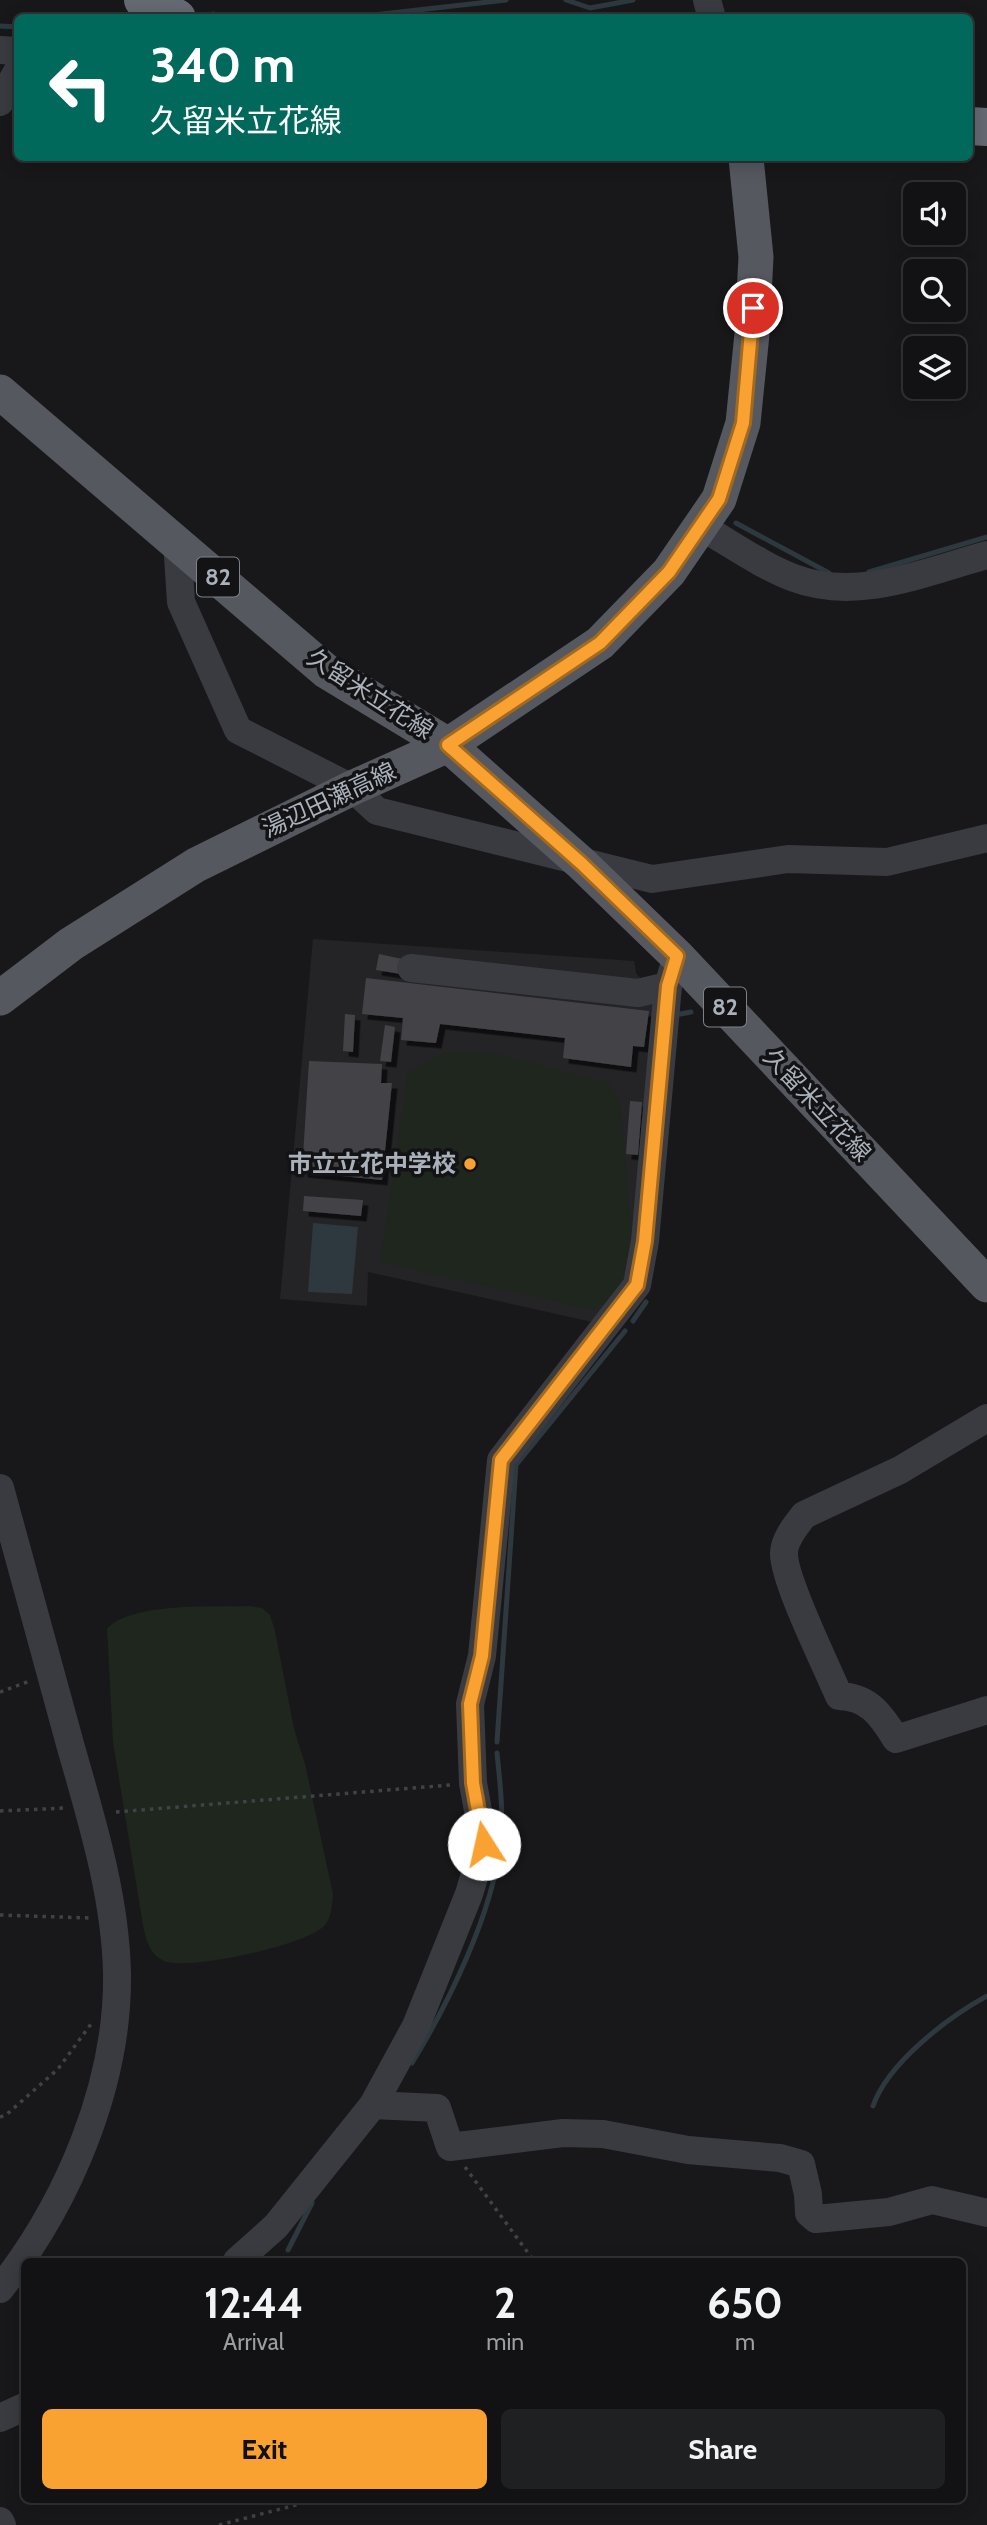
<!DOCTYPE html>
<html lang="en">
<head>
<meta charset="utf-8">
<style>
  :root { --surface:#121214; --page:#1f2022; --text:#f1f3f6; --muted:#9c9ea0; --line:#313234; --accent:#f9a131 }
  body { margin:0; font-family:Cabin,"Noto Sans JP",sans-serif; background:var(--page); color:var(--text); height:100vh; display:flex; flex-direction:column; font-size:26px; white-space:nowrap }
  * { box-sizing:border-box; margin:0 }
  p { font-size:23px; color:var(--muted) }
  .icon { flex:none; width:38px; height:38px; fill:none; stroke:currentColor; stroke-width:2; stroke-linecap:round; stroke-linejoin:round }
  .map { position:relative; flex:1; overflow:hidden }
  .sheet { position:absolute; left:21px; top:2258px; width:945px; height:245px; display:flex; flex-direction:column; background:var(--surface); border-radius:10px; box-shadow:0 4px 18px #0003,0 0 0 2px var(--line) }
  .sheet>* { flex:none }
  .guide { position:absolute; left:14px; top:14px; width:959px; height:147px; border-radius:10px; box-shadow:0 4px 18px #0003,0 0 0 2px var(--line); background:#00695c; color:#fff; overflow:hidden }
  .controls { position:absolute; left:903px; top:182px; display:grid; gap:14px }
  .controls a { display:grid; place-items:center; width:63px; height:63px; border-radius:10px; background:var(--surface); box-shadow:0 4px 18px #0003,0 0 0 2px var(--line); font-size:35px }
  .pin { position:absolute; display:grid; place-items:center; width:60px; height:60px; color:#fff; margin:-30px; border:4px solid #fff; border-radius:50%; box-shadow:0 2px 7px #0007 }
  .me { position:absolute; width:77px; margin:-38px; rotate:350deg; stroke-linejoin:round; filter:drop-shadow(0 0 5px #0008) }
  .turn { display:flex; align-items:center; gap:24px; height:147px; padding:0 21px; font-size:32px }
  .turn .icon { width:91px; height:91px; stroke-width:2.5 }
  .turn b { display:block; font-size:49px; line-height:60px }
  .eta { display:flex; justify-content:space-evenly; align-items:center; height:119px; text-align:center }
  .eta b { font-size:42px; font-weight:800; line-height:49px }
  .button { display:flex; gap:14px; margin-top:auto; padding:14px 21px }
  .button a { flex:1; height:80px; border-radius:10px; background:var(--accent); color:#111; font-size:28px; font-weight:800; line-height:80px; text-align:center }
  .button a+a { background:var(--page); color:var(--text) }
  .map>svg:first-child { display:block }
</style>
</head>
<body>
<div class="map">
<svg width="987" height="2525" viewBox="0 0 987 2525">
  <defs>
    <filter id="shadow"><feDropShadow dx="5.5" dy="5.5" stdDeviation="0" flood-color="#0009"/></filter>
  </defs>
  <rect width="100%" height="100%" fill="#18181a"/>
  <path fill="#242427" d="M 313,939 L 634,961 L 636,973 L 664,1007 L 634,1278 L 597,1323 L 368,1272 L 367,1306 L 280,1299 Z"/>
  <g fill="#1e261e">
    <path d="M 446,1052 L 496,1054 L 609,1083 L 621,1105 L 632,1238 L 620,1286 L 613,1298 L 593,1310 L 380,1262 L 408,1073 Z"/>
    <path d="M 250,1606 L 262,1608 L 270,1615 L 275,1631 L 294,1729 L 305,1764 L 333,1894 C 332,1904 332,1916 325,1925 C 309,1945 187,1971 164,1961 C 149,1954 146,1939 143,1925 L 113,1742 L 107,1629 C 130,1602 215,1607 250,1606 Z"/>
  </g>
  <path fill="#2d393f" d="M 313,1223 L 358,1227 L 352,1294 L 308,1292 Z"/>
  <g fill="none" stroke-linecap="round" stroke-linejoin="round">
    <g stroke="#2d393f" stroke-width="5">
      <path d="M 566,0 L 590,8 L 633,0"/>
      <path d="M 193,18 L 213,14 L 229,18"/>
      <path d="M 347,18 L 506,0"/>
      <path d="M 0,26 L 18,27"/>
      <path d="M 736,523 L 829,573"/>
      <path d="M 869,572 L 987,537"/>
      <path d="M 675,1015 L 691,1012"/>
      <path d="M 633,1321 L 646,1302"/>
      <path d="M 497,1742 L 516,1465 L 625,1331"/>
      <path d="M 412,2063 C 448,2004 493,1913 500,1844 C 504,1814 500,1783 497,1753"/>
      <path d="M 873,2106 C 888,2063 947,2018 987,1996"/>
      <path d="M 288,2250 L 312,2203"/>
    </g>
  </g>
  <g fill="#424347" filter="url(#shadow)">
    <path d="M 379,954 L 402,959 L 401,974 L 376,970 Z"/>
    <path d="M 366,978 L 649,1011 L 644,1047 L 633,1046 L 631,1067 L 563,1058 L 565,1038 L 440,1024 L 436,1043 L 401,1040 L 403,1018 L 362,1014 Z"/>
    <path d="M 345,1014 L 355,1015 L 353,1052 L 343,1051 Z"/>
    <path d="M 385,1025 L 395,1027 L 391,1062 L 380,1061 Z"/>
    <path d="M 309,1061 L 382,1064 L 381,1083 L 392,1083 L 382,1180 L 302,1172 Z"/>
    <path d="M 630,1101 L 642,1102 L 638,1155 L 626,1154 Z"/>
    <path d="M 304,1196 L 363,1200 L 361,1216 L 303,1211 Z"/>
  </g>
  <g fill="none" stroke-linecap="round" stroke-linejoin="round">
    <g stroke="#3f4247" stroke-width="3.5" stroke-dasharray="3.5 5" stroke-linecap="butt">
      <path d="M 0,1692 L 30,1681"/>
      <path d="M 0,1811 L 65,1808"/>
      <path d="M 116,1812 L 450,1785"/>
      <path d="M 0,1915 L 89,1918"/>
      <path d="M 0,2117 L 6,2115 L 58,2069 L 91,2024"/>
      <path d="M 465,2167 L 534,2261"/>
      <path d="M 219,2525 L 319,2499"/>
    </g>
    <g stroke="#393b40" stroke-width="28">
      <path d="M 707,0 L 712,18"/>
      <path d="M 0,50 L 18,51"/>
      <path d="M 0,102 L 18,70"/>
      <path d="M 700,526 C 730,543 762,566 794,578 C 858,602 925,572 987,555"/>
      <path d="M 177,541 L 181,602 L 238,730 L 352,788 L 377,811 L 652,879 L 788,859 L 887,862 L 987,838"/>
      <path d="M 411,968 L 638,993 L 668,986"/>
      <path d="M 987,1418 L 900,1470 L 804,1515 C 796,1525 784,1540 784,1553 C 783,1579 827,1667 839,1696 C 869,1697 881,1715 896,1739 L 987,1710"/>
      <path d="M 0,1488 C 23,1574 47,1659 70,1744 C 91,1818 115,1894 117,1972 C 119,2084 68,2203 0,2289"/>
      <path d="M 373,2105 L 437,2108 L 450,2147 L 563,2133 L 603,2134 L 688,2150 L 780,2158 L 801,2164 L 808,2194 L 809,2213 L 816,2219 L 889,2212 L 932,2200 L 987,2213"/>
      <path d="M 237,2261 L 276,2226 L 373,2105 L 416,2026 L 469,1894 L 484,1844 L 473,1783 L 470,1704 L 482,1656 L 501,1460 L 637,1285 L 645,1241 L 668,986 L 677,956"/>
      <path d="M 0,2418 L 24,2407"/>
      <path d="M 0,2521 L 2,2525"/>
    </g>
    <g stroke="#55585f" stroke-width="35">
      <path d="M 0,392 L 326,671 L 448,745 L 582,864 L 677,956 L 987,1285"/>
      <path d="M 0,998 L 71,944 L 196,865 L 352,788 L 448,745 L 600,643 L 669,572 L 719,499 L 743,423 L 752,334 L 756,257 L 746,158"/>
    </g>
    <g stroke="#656971" stroke-width="38">
      <path d="M 143,0 L 177,18"/>
      <path d="M 970,126 L 987,127"/>
    </g>
  </g>
  <g fill="none" stroke-linecap="round" stroke-linejoin="round">
    <defs>
      <path id="route" d="M 484,1844 L 473,1783 L 470,1704 L 482,1656 L 501,1460 L 637,1285 L 645,1241 L 668,986 L 677,956 L 582,864 L 448,745 L 600,643 L 669,572 L 719,499 L 743,423 L 753,308"/>
    </defs>
    <use href="#route" stroke="#a26920" stroke-width="18"/>
    <use href="#route" stroke="#f9a131" stroke-width="12"/>
  </g>
  <circle fill="#f9a131" stroke="#131315" stroke-width="2.5" cx="470" cy="1164" r="7"/>
  <g text-anchor="middle" stroke-width="7" stroke-linejoin="round" paint-order="stroke">
    <g fill="#131315" stroke="#7d8289" stroke-width="2">
      <rect x="197" y="557.5" width="42" height="39" rx="5"/>
      <rect x="704" y="987.5" width="42" height="39" rx="5"/>
    </g>
    <g font-size="23" font-weight="bold" fill="#aab1bb">
      <text x="218" y="585">82</text>
      <text x="725" y="1015">82</text>
    </g>
    <g font-size="24" fill="#aab1bb" stroke="#131315">
      <text transform="translate(370 694) rotate(33)" y="8">久留米立花線</text>
      <text transform="translate(329 800) rotate(-25)" y="8">湯辺田瀬高線</text>
      <text transform="translate(817 1105) rotate(47)" y="8">久留米立花線</text>
    </g>
    <g font-size="24" font-weight="bold" fill="#aab1bb" stroke="#131315" text-anchor="end">
      <text x="456" y="1172">市立立花中学校</text>
    </g>
  </g>
</svg>
<div class="controls">
<a><svg class="icon" aria-label="sound" viewBox="0 0 24 24"><path d="M4 9h4l5-4v14l-5-4H4zM17 9q2 3 0 6"/></svg></a>
<a><svg class="icon" aria-label="search" viewBox="0 0 24 24"><circle cx="10" cy="10" r="6"/><path d="M15 15l6 6"/></svg></a>
<a><svg class="icon" aria-label="layers" viewBox="0 0 24 24"><path d="M12 4l9 5-9 5-9-5zM3 14l9 5 9-5"/></svg></a>
</div>
<div class="pin" style="left:753px;top:308px;background:#d93025"><svg class="icon" aria-label="arrive" viewBox="0 0 24 24"><path d="M6 21V4h12l-3 4 3 4H6"/></svg></div>
<svg class="me" style="left:484px;top:1844px" viewBox="-20 -20 40 40"><circle r="19" fill="#fff"/><path d="M0-13L10 11 0 6-10 11z" fill="#f9a131"/></svg>
<div class="guide">
<div class="turn"><svg class="icon" aria-label="left" viewBox="0 0 24 24"><path d="M17 20v-9H6M10 6l-5 5 5 5"/></svg><div><b>340 m</b>久留米立花線</div></div>
</div>
<section class="sheet">
<div class="eta">
<div><b>12:44</b><p>Arrival</p></div>
<div><b>2</b><p>min</p></div>
<div><b>650</b><p>m</p></div>
</div>
<div class="button"><a>Exit</a><a>Share</a></div>
</section>
</div>
</body>
</html>
